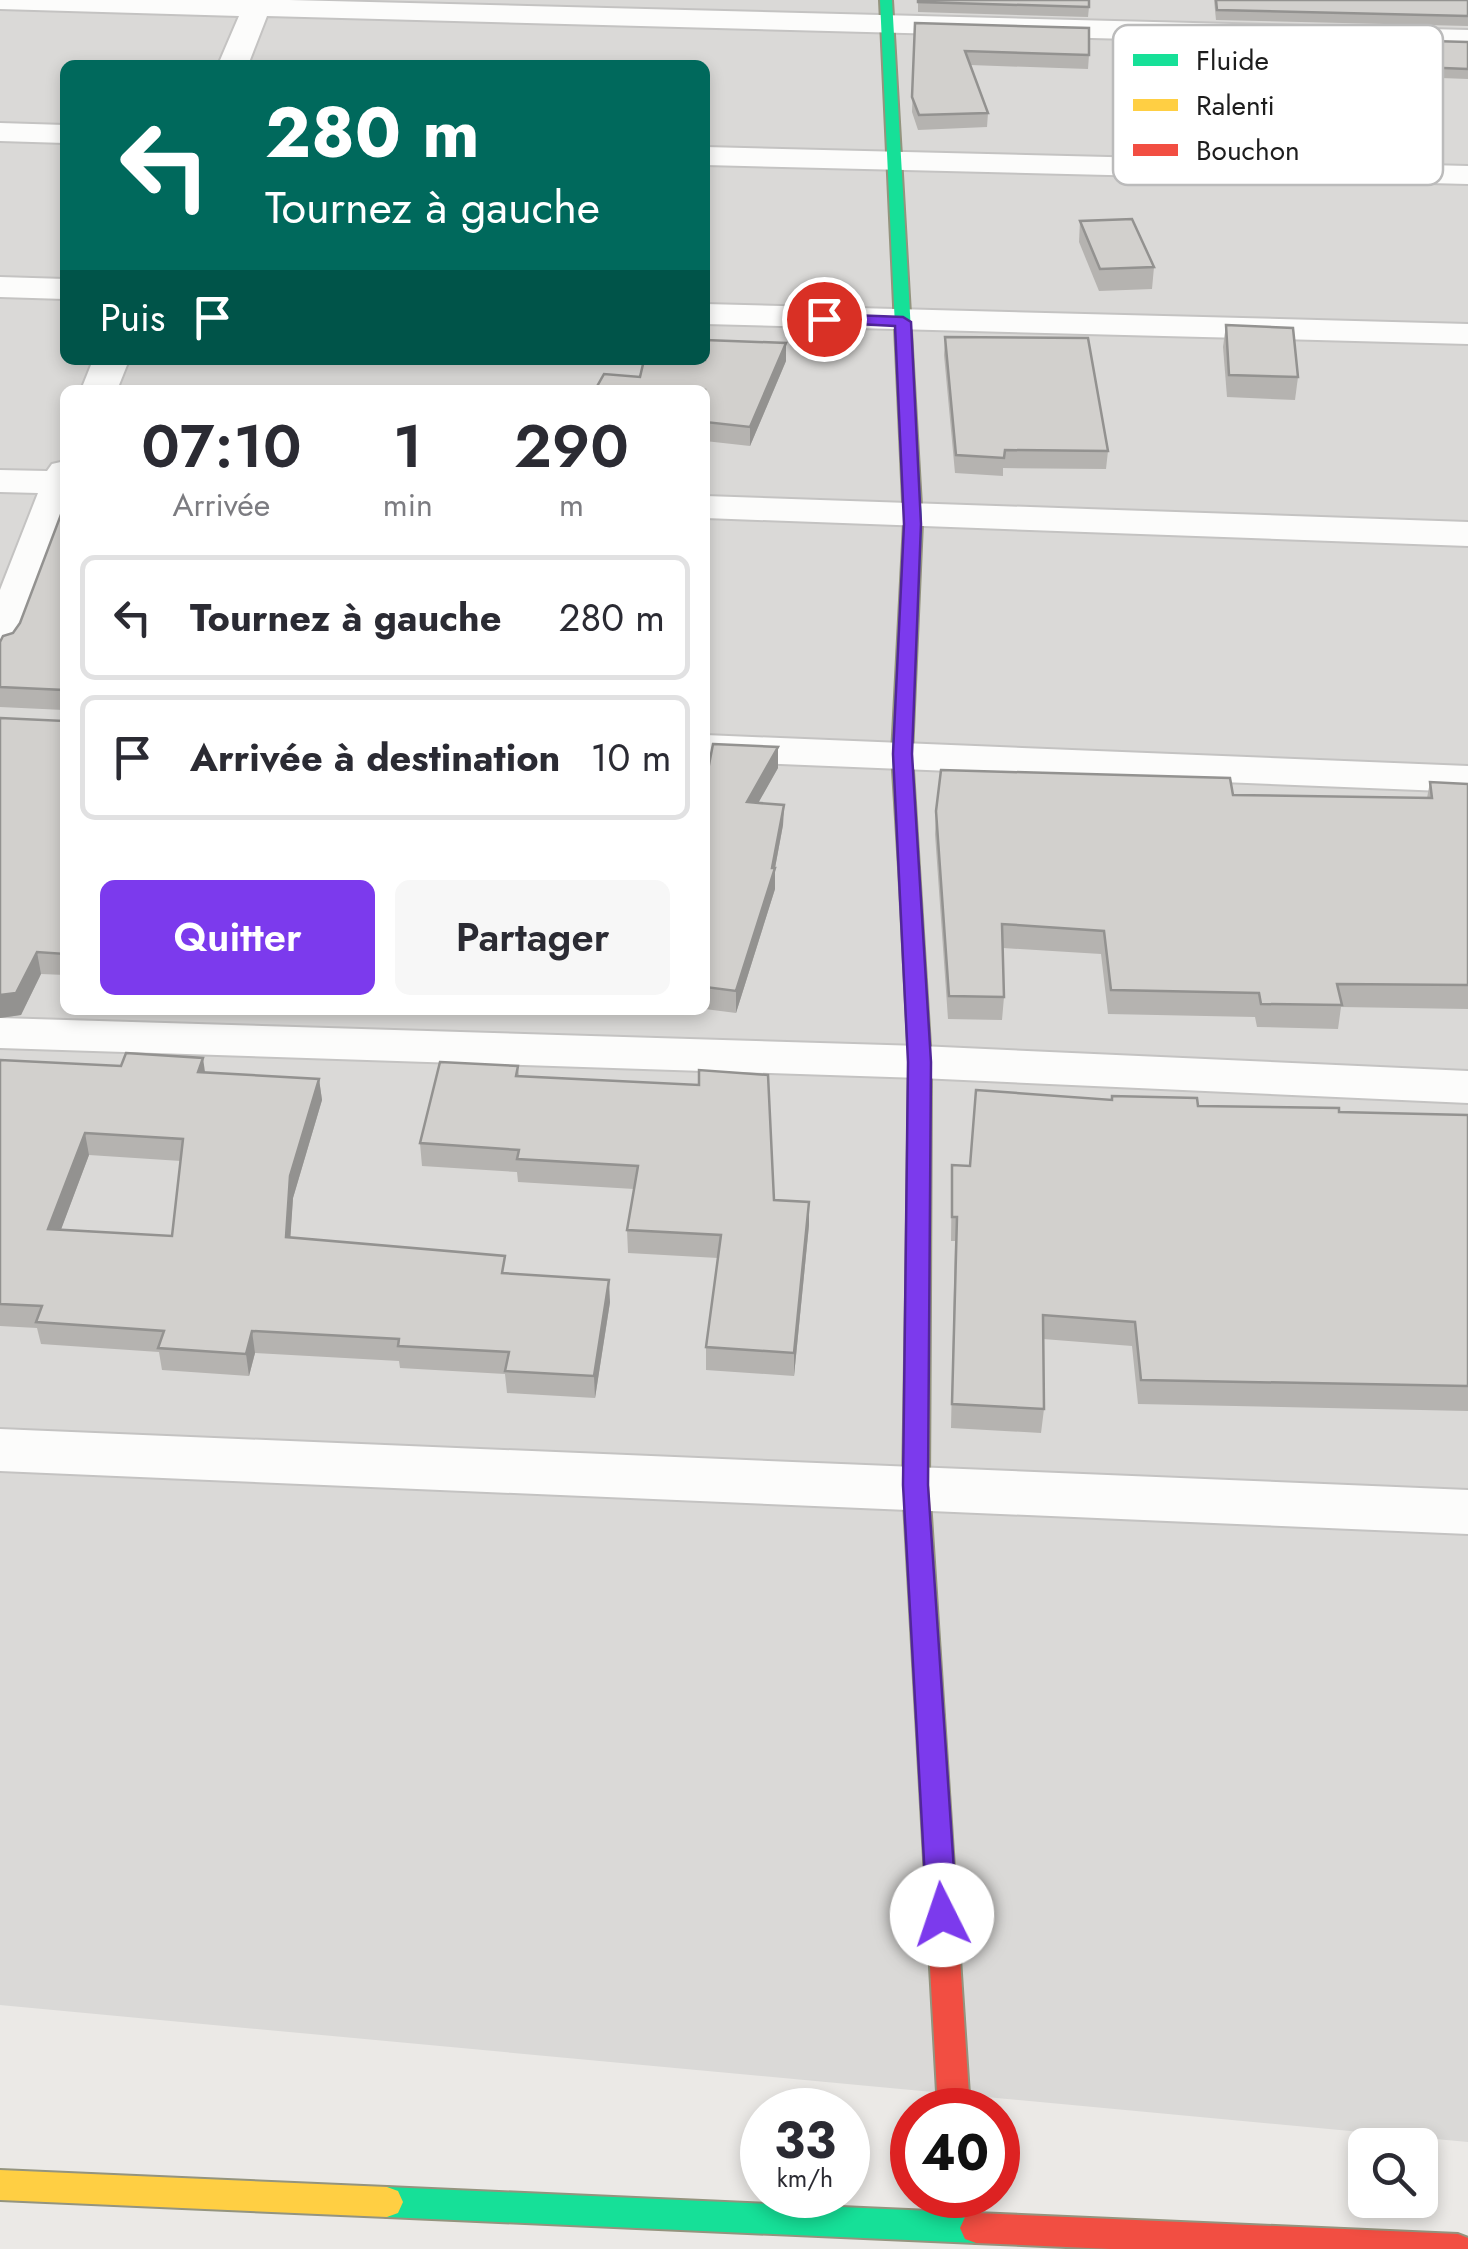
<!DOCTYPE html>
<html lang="fr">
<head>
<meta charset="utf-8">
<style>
  :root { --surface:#fff; --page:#f7f7f7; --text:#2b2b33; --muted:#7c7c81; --line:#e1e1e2; --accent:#7c3aed }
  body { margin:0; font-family:Jost,sans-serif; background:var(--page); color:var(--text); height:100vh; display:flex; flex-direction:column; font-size:38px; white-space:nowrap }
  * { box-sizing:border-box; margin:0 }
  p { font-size:32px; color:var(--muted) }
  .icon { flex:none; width:55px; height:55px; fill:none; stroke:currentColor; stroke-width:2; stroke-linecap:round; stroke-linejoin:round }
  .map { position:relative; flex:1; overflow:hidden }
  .drawer { position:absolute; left:60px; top:385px; width:650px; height:630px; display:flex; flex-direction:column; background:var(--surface); border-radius:15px; box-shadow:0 5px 15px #0003 }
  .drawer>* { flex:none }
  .top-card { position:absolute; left:60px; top:60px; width:650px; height:305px; border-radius:15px; box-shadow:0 5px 15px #0003; background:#00695c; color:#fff; overflow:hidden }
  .buttons { position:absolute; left:1348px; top:2128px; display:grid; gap:20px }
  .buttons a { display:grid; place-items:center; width:90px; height:90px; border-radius:15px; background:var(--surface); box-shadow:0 5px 15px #0003; font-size:50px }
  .speed { position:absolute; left:740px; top:2088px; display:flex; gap:20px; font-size:50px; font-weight:700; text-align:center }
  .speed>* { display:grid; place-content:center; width:130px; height:130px; border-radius:50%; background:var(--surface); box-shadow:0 5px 15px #0003; line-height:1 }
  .speed small { font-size:25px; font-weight:400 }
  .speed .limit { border:15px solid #d22; background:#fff; color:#111 }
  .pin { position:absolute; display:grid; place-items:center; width:85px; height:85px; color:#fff; margin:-42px; border:5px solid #fff; border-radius:50%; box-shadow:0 2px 10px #0007 }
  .me { position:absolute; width:110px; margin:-55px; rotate:356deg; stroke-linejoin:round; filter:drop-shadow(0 0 8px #0008) }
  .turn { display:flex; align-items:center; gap:35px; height:210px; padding:0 40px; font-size:45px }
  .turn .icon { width:130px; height:130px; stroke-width:2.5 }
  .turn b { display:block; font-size:70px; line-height:85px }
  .then { display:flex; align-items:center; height:95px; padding:0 40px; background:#0003; gap:20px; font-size:38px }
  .eta { display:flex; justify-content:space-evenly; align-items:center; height:170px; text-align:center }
  .eta b { font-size:60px; font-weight:600; line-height:70px }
  .action { display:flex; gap:20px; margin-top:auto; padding:20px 40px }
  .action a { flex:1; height:115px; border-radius:15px; background:var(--accent); color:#fff; font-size:40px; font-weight:600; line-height:115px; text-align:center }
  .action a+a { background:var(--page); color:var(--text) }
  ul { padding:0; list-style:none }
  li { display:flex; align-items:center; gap:30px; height:125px; margin:0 20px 15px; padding:0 20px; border:5px solid var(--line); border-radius:15px }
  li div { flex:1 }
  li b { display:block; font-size:38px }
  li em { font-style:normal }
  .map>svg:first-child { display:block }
</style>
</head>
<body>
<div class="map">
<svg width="1468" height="2249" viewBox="0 0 1468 2249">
  <rect width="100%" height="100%" fill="#ebe9e6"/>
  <path fill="#dad9d7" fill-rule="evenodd" d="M 0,0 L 1468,0 L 1468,2142 L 0,2005 ZM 65,65 L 705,65 L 705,360 L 65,360 ZM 65,390 L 705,390 L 705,1010 L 65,1010 Z"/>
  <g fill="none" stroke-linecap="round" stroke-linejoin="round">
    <defs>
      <g id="street">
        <path d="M 0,0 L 289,0 L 1468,30 L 1468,48 L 267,16 L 248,65 L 218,65 L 239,16 L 0,9 Z"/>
        <path d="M 0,123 L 65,125 L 65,143 L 0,141 Z"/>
        <path d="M 705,147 L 1468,166 L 1468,184 L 705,165 Z"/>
        <path d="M 0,277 L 65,279 L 65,299 L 0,297 Z"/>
        <path d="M 705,304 L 1468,324 L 1468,344 L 705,324 Z"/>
        <path d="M 93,360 L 129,360 L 117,390 L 81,390 Z"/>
        <path d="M 65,461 L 65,522 L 20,642 L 14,651 L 0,654 L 0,590 L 38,493 L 0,492 L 0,470 L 47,471 L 52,464 Z"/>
        <path d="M 705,496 L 1468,522 L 1468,546 L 705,518 Z"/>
        <path d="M 705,735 L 1468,766 L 1468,792 L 705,761 Z"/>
        <path d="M 0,1018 L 920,1046 L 1468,1071 L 1468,1103 L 920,1078 L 0,1048 Z"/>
        <path d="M 0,1429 L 1468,1490 L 1468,1534 L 0,1471 Z"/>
      </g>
      <g id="fast">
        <path d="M 880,0 L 892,0 L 922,523 L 912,754 L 919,868 L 909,874 L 899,868 L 892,754 L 904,523 Z"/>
        <path d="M 387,2187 L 976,2213 L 987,2217 L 992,2228 L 987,2239 L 976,2243 L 387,2217 L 376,2213 L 371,2202 L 376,2191 Z"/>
      </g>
      <g id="slow">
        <path d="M 918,1289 L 926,1291 L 930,1297 L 929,1485 L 944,1716 L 940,1724 L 930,1727 L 920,1724 L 916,1716 L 903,1485 L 906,1297 L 910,1291 Z"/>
        <path d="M 0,2170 L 387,2187 L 398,2191 L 403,2202 L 398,2213 L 387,2217 L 0,2200 Z"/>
      </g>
      <g id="jam">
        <path d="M 909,862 L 919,868 L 931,1062 L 930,1297 L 926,1303 L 910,1303 L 906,1297 L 909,1062 L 899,868 Z"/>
        <path d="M 930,1705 L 940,1708 L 944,1716 L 970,2110 L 938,2110 L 916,1716 L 920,1708 Z"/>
        <path d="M 976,2213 L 1458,2234 L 1468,2238 L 1468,2249 L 1111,2249 L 976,2243 L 965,2239 L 960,2228 L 965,2217 Z"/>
      </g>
    </defs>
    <use href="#street" stroke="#c4c3c2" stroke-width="4"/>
    <use href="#fast" stroke="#94947e" stroke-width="4"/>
    <use href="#slow" stroke="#94947e" stroke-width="4"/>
    <use href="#jam" stroke="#94947e" stroke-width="4"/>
    <use href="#street" fill="#fcfcfb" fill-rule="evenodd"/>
    <use href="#fast" fill="#16e098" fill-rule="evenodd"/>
    <use href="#slow" fill="#ffcf43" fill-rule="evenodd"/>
    <use href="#jam" fill="#f24e42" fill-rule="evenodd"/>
  </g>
  <g fill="#b5b3b0" fill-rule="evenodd">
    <path d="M 918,0 L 1089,7 L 1088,17 L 918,12 Z"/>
    <path d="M 1214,0 L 1468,0 L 1468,26 L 1216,20 Z"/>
    <path d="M 915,23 L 1089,55 L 1088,69 L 970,65 L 988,113 L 987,127 L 918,130 L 912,112 Z"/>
    <path d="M 1220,35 L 1468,42 L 1468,79 L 1221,70 L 1219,45 Z"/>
    <path d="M 1080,221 L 1154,267 L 1152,289 L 1099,291 L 1079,242 Z"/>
    <path d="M 1226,325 L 1298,377 L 1295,400 L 1227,397 L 1223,347 Z"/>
    <path d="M 945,337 L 1108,451 L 1106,469 L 1003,468 L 1003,476 L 955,473 L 944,355 Z"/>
    <path d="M 786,343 L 786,361 L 750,446 L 705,441 L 705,390 L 640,377 Z"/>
    <path d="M 65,504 L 65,975 L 41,974 L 21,1015 L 0,1018 L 0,718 L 64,721 L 64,710 L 0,707 L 0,642 L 13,633 L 20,623 Z"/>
    <path d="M 778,747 L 778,768 L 758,803 L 784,805 L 783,825 L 775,868 L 775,889 L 736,1013 L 705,1009 L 705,770 Z"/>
    <path d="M 1430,782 L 1468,784 L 1468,1009 L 1341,1007 L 1338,1029 L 1257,1027 L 1255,1017 L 1108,1014 L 1101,954 L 1003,948 L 1004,997 L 1002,1020 L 948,1019 L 935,834 L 936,811 L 1233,795 L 1427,798 Z"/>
    <path d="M 0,1060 L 319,1079 L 322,1100 L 293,1198 L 290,1237 L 506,1274 L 610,1302 L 595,1398 L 507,1393 L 505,1374 L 400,1368 L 399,1361 L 255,1353 L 249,1376 L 162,1370 L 159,1352 L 41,1344 L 37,1328 L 0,1326 ZM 89,1155 L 181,1161 L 172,1236 L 61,1229 Z"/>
    <path d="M 518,1066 L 519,1076 L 774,1200 L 809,1225 L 794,1376 L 706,1370 L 706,1347 L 718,1258 L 628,1253 L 627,1230 L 634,1189 L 518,1182 L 517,1172 L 422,1166 L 420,1143 Z"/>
    <path d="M 1198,1106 L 1339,1112 L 1468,1115 L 1468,1411 L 1138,1404 L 1132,1346 L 1043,1339 L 1044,1409 L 1041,1433 L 951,1428 L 955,1241 L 951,1241 L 952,1165 L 970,1166 Z"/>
  </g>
  <g fill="#939290">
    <path d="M 786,343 L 786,361 L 750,446 L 750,427 Z"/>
    <path d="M 778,747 L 778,768 L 747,823 L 747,802 Z"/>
    <path d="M 784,805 L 783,825 L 775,868 L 775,889 L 736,1013 L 736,991 Z"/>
    <path d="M 37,952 L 41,974 L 21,1015 L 0,1018 L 0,995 Z"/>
    <path d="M 203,1058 L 206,1079 L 198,1072 Z"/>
    <path d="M 319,1079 L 322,1100 L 293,1198 L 289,1259 L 286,1237 L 290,1176 Z"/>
    <path d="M 85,1133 L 89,1155 L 53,1251 L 48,1229 Z"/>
    <path d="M 809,1202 L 809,1225 L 794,1376 L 794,1353 Z"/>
    <path d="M 609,1280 L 610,1302 L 595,1398 L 594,1376 Z"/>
    <path d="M 252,1331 L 255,1353 L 249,1376 L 246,1354 Z"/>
  </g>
  <g fill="#d2d0cd" stroke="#939290" stroke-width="2.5" fill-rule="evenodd">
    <path d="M 918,0 L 1089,0 L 1089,7 L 918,2 Z"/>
    <path d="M 1216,0 L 1468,0 L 1468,16 L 1217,10 Z"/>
    <path d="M 915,23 L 1089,28 L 1089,55 L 965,51 L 988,113 L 919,115 L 912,97 Z"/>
    <path d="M 1220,35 L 1468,42 L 1468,69 L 1222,59 Z"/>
    <path d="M 1132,219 L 1154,267 L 1100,269 L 1080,221 Z"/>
    <path d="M 1226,325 L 1293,328 L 1298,377 L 1229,375 Z"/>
    <path d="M 945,337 L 1088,338 L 1108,451 L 1005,450 L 1004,458 L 956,455 Z"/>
    <path d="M 705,340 L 786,343 L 750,427 L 705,422 L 705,390 L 595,390 L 604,374 L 640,377 L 644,360 L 705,360 Z"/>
    <path d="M 65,504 L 65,954 L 37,952 L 16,993 L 0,995 L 0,718 L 64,721 L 64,690 L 0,687 L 0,642 L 3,636 L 13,633 L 20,623 Z"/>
    <path d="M 713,744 L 778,747 L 747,802 L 784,805 L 772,868 L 775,868 L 736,991 L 705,987 L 705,770 L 708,770 Z"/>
    <path d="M 941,770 L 1230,778 L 1233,795 L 1432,798 L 1430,782 L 1468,784 L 1468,985 L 1337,984 L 1342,1005 L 1261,1004 L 1259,993 L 1111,990 L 1104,931 L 1002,924 L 1004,997 L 949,996 L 936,811 Z"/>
    <path d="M 126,1053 L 203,1058 L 198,1072 L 319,1079 L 290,1176 L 286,1237 L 505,1256 L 502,1273 L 609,1280 L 594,1376 L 505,1371 L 509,1352 L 398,1346 L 399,1339 L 252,1331 L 246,1354 L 158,1348 L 164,1331 L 36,1322 L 42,1306 L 0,1304 L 0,1060 L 121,1066 ZM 85,1133 L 183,1139 L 172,1236 L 48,1229 Z"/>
    <path d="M 440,1062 L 518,1066 L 516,1076 L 699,1085 L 699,1070 L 768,1075 L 774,1200 L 809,1202 L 794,1353 L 706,1347 L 721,1235 L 627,1230 L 638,1166 L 517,1159 L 519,1150 L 420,1143 Z"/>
    <path d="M 976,1090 L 1112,1100 L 1112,1096 L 1197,1098 L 1198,1106 L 1339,1108 L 1339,1112 L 1468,1115 L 1468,1386 L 1141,1380 L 1135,1322 L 1043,1315 L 1044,1409 L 952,1404 L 957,1217 L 952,1217 L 952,1165 L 970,1166 Z"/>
  </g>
  <path fill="#7c3aed" stroke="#51269a" stroke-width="2.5" d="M 824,314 L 903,317 L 911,322 L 921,524 L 912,754 L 931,1062 L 928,1485 L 957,1915 L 953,1924 L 942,1928 L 932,1924 L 927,1915 L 903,1485 L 908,1062 L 893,754 L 904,524 L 895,326 L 818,322 L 816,319 Z"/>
  <rect x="1113" y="25" width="330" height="160" rx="15" fill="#fff" stroke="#bbb" stroke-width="2.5"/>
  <rect x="1133" y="54" width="45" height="12" fill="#16e098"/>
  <rect x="1133" y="99" width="45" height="12" fill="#ffcf43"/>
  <rect x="1133" y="144" width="45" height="12" fill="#f24e42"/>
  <g font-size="28" fill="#1d1d1d">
    <text x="1196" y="70">Fluide</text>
    <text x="1196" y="115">Ralenti</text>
    <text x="1196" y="160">Bouchon</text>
  </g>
</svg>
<div class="buttons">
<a><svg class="icon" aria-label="search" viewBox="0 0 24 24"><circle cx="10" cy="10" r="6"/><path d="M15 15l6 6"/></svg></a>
</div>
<div class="speed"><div>33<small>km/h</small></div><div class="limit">40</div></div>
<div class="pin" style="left:824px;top:319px;background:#d93025"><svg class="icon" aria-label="arrive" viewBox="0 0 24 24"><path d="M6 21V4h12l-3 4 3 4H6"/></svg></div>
<svg class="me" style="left:942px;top:1915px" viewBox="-20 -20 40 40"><circle r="19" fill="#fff"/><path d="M0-13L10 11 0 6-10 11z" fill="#7c3aed"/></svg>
<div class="top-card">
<div class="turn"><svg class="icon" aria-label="left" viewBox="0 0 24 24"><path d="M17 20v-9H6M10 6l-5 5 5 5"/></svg><div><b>280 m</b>Tournez à gauche</div></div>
<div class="then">Puis<svg class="icon" aria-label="arrive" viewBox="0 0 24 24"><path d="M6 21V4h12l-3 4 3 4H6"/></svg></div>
</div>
<section class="drawer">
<div class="eta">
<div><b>07:10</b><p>Arrivée</p></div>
<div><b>1</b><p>min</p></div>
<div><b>290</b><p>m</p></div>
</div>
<ul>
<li><svg class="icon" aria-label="left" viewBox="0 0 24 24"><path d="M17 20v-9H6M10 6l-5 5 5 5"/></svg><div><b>Tournez à gauche</b></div><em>280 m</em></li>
<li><svg class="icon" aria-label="arrive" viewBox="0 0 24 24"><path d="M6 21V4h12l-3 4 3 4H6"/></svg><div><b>Arrivée à destination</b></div><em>10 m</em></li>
</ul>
<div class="action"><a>Quitter</a><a>Partager</a></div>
</section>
</div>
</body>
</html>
